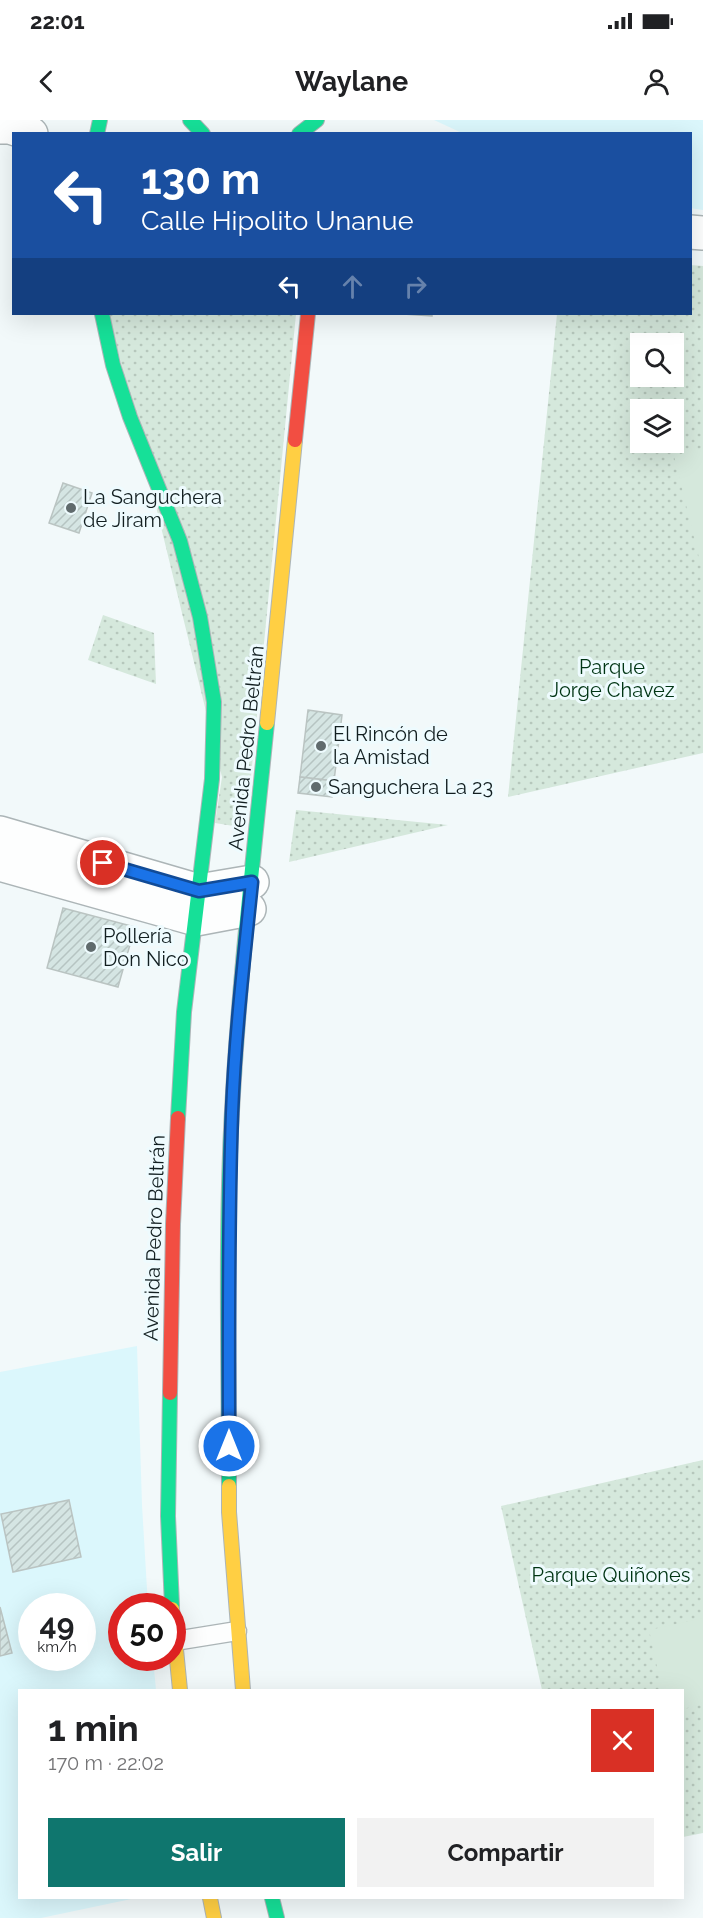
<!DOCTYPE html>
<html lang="es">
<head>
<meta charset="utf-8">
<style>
  :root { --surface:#fff; --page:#f2f2f2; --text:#202124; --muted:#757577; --accent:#0f766e }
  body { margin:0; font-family:Raleway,sans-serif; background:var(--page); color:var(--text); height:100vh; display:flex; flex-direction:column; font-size:22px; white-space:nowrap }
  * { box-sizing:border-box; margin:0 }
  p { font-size:20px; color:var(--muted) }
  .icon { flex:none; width:33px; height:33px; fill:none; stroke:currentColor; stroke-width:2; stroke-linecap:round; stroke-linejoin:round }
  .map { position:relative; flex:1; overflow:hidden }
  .panel { position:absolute; left:18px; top:1569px; width:666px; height:210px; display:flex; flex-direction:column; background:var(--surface); border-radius:0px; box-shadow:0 6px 24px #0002 }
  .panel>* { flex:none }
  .banner { position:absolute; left:12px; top:12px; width:680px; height:183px; border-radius:0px; box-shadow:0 6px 24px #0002; background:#1a4fa0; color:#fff; overflow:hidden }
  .buttons { position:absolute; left:630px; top:213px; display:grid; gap:12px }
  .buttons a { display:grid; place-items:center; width:54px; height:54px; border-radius:0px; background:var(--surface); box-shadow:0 6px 24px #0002; font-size:30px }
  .speed { position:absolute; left:18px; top:1473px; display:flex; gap:12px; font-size:30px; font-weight:700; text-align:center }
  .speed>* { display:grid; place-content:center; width:78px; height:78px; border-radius:50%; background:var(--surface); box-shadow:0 6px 24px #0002; line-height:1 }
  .speed small { font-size:15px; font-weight:400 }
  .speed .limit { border:9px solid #d22; background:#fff; color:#111 }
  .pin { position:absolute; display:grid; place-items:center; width:51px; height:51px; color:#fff; margin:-26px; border:3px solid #fff; border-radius:50%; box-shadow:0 2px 6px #0007 }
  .me { position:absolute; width:66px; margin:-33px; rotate:0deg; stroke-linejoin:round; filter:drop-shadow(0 0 4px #0008) }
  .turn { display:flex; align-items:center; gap:21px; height:126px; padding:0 30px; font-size:27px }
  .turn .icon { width:78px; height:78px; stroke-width:2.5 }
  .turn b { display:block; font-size:42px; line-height:51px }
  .lanes { display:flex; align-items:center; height:57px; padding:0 30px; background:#0003; justify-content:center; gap:30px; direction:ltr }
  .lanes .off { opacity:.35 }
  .round { display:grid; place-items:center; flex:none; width:63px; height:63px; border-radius:0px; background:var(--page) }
  .headline { display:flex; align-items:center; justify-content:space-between; height:102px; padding:0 30px }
  h1 { font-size:36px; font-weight:700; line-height:45px }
  .action { display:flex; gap:12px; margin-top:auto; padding:12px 30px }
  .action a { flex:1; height:69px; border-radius:0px; background:var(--accent); color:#fff; font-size:24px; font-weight:700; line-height:69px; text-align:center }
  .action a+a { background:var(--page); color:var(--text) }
  .status { display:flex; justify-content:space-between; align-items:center; height:42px; padding:0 30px; background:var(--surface); direction:ltr }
  .status svg { height:16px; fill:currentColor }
  header { display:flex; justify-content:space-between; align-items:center; height:78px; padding:0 30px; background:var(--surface); font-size:27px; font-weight:700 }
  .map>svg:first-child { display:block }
</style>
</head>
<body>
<div class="status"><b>22:01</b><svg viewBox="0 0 49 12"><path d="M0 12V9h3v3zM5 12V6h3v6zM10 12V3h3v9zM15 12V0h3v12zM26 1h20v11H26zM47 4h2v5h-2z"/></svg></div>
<header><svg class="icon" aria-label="back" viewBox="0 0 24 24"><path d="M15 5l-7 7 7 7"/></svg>Waylane<svg class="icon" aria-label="person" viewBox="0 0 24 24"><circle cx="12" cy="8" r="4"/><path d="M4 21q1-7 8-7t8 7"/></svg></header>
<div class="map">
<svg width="703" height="1798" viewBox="0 0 703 1798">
  <defs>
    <pattern id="green-dots" width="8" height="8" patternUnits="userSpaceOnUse" patternTransform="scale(1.5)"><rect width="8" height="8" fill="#d5e8dc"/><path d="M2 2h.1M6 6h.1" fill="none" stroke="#b6c7bc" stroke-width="1.8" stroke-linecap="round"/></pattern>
    <pattern id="building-hatch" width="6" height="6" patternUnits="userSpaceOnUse" patternTransform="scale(1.5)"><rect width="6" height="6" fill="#d5e5e3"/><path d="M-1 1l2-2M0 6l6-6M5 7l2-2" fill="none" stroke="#b6c4c2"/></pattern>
  </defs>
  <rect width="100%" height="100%" fill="#f2f9fa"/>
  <g fill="#dbf7fc" fill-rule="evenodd">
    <path d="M 434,0 L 703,0 L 703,90 L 690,88 L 690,14 L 462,13 Z"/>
    <path d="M 137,1226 L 142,1385 L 148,1486 L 122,1486 L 122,1538 L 153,1538 L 156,1570 L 20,1570 L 20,1778 L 136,1778 L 41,1798 L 0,1798 L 0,1252 ZM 32,1486 L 82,1486 L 82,1538 L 32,1538 Z"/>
  </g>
  <g fill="url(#green-dots)" fill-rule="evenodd">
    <path d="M 690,145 L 703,146 L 703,633 L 508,677 L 557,194 L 690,194 ZM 640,224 L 674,224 L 674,256 L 640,256 ZM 640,290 L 674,290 L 674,322 L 640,322 Z"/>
    <path d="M 109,194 L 296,194 L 246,708 L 215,703 L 222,657 Z"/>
    <path d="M 103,495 L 154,513 L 156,564 L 88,540 Z"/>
    <path d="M 296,690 L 448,705 L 289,742 Z"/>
    <path d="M 703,1340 L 703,1713 L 683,1717 L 682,1570 L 542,1570 L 501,1386 Z"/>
  </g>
  <g fill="#d5e8dc">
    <path d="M 703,328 L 703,454 L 674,336 Z"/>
    <path d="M 703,1498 L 703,1584 L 683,1589 L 682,1570 L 662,1570 L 649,1510 Z"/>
  </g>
  <g fill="url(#building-hatch)" stroke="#bac4c2" stroke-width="1.5">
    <path d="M 403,194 L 432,194 L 432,196 Z"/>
    <path d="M 63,363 L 92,373 L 79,413 L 49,403 Z"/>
    <path d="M 308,590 L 342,595 L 334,661 L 300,657 Z"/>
    <path d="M 300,657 L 334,661 L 332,677 L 298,673 Z"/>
    <path d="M 63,788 L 135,807 L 118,867 L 47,848 Z"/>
    <path d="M 69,1380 L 81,1437 L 13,1452 L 1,1394 Z"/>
    <path d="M 0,1487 L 12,1533 L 0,1536 Z"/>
  </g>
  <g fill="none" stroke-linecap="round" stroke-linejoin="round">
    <defs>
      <path id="lane" d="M 175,1521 L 237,1511"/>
      <g id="street">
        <path d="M 0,7 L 10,7 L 31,14"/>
        <path d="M 690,112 L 703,113"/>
        <path d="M 0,713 L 199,771 L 252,762"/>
        <path d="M 0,744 L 196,799 L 249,789"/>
      </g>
      <g id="fast">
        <path d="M 190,0 L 203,14"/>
        <path d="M 97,14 L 100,0"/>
        <path d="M 299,14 L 317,0"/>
        <path d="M 102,194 L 113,245 L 130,297 L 180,421 L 200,497 L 214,582 L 212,659 L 184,892 L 178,998"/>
        <path d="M 170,1273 L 168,1396 L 172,1486"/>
        <path d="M 229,1366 C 229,1241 225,1115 232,991 C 239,861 254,732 267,603"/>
        <path d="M 272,1778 L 277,1798"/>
      </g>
      <g id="slow">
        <path d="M 267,603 L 295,320"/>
        <path d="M 229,1366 L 229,1392 L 243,1570"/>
        <path d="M 172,1489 L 180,1570"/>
        <path d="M 210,1778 L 214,1798"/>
      </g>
      <g id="jam">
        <path d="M 295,320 L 308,194"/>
        <path d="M 170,1273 L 173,1104 L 178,998"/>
      </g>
    </defs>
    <use href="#lane" stroke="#acb5b7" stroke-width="21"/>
    <use href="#street" stroke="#acb5b7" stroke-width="36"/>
    <use href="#fast" stroke="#acb5b7" stroke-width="16"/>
    <use href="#slow" stroke="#acb5b7" stroke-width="16"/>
    <use href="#jam" stroke="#acb5b7" stroke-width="16"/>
    <use href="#lane" stroke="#fdfefe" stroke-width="18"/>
    <use href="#street" stroke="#fdfefe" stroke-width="33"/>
    <use href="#fast" stroke="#16e098" stroke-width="14"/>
    <use href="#slow" stroke="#ffcf43" stroke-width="14"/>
    <use href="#jam" stroke="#f24e42" stroke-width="14"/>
  </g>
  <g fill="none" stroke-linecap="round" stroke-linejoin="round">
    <defs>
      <path id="route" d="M 103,743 L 199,771 L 252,762 C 244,839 235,916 232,993 C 228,1104 229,1215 229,1326"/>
    </defs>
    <use href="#route" stroke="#114b97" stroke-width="15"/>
    <use href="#route" stroke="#1a73e8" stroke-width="10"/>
  </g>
  <g fill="#606b6d" stroke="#eefbfe" stroke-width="2">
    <circle cx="71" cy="388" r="6"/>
    <circle cx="321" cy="626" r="6"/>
    <circle cx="316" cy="667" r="6"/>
    <circle cx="91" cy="827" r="6"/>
  </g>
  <g text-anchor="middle" stroke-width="6" stroke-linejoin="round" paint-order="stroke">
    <g font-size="20" fill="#121f21" stroke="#eefbfe" text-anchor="start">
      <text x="83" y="384">La Sanguchera<tspan x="83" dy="23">de Jiram</tspan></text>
      <text x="333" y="621">El Rincón de<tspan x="333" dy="23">la Amistad</tspan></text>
      <text x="328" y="674">Sanguchera La 23</text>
      <text x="103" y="823">Pollería<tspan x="103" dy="23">Don Nico</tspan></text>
    </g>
    <g font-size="20" fill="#003514" stroke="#eefbfe">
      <text x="612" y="554">Parque<tspan x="612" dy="23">Jorge Chavez</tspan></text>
      <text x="611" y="1462">Parque Quiñones</text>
    </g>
    <g font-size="20" fill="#121f21" stroke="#eefbfe">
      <text transform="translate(246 628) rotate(-84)" y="7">Avenida Pedro Beltrán</text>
      <text transform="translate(154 1118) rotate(-88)" y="7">Avenida Pedro Beltrán</text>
    </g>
  </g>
</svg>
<div class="buttons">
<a><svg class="icon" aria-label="search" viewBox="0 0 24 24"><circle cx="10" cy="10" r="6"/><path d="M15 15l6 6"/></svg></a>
<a><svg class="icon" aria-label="layers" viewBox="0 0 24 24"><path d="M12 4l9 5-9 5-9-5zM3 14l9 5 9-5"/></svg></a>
</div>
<div class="speed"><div>49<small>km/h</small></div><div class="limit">50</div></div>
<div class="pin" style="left:103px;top:743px;background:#d93025"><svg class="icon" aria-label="arrive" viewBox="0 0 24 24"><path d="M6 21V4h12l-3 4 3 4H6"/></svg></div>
<svg class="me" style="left:229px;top:1326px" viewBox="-20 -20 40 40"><circle r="17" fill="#1a73e8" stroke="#fff" stroke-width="3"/><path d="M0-11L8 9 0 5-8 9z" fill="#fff"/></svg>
<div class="banner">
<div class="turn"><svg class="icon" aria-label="left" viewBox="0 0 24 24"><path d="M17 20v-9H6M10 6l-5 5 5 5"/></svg><div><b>130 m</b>Calle Hipolito Unanue</div></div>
<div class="lanes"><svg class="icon" aria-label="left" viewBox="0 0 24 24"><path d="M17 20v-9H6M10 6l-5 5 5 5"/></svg><svg class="icon off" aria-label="ahead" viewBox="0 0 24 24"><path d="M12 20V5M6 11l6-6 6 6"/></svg><svg class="icon off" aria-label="right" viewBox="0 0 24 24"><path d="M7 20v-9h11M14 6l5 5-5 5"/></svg></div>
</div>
<section class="panel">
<div class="headline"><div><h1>1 min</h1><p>170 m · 22:02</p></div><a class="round" style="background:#d93025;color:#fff"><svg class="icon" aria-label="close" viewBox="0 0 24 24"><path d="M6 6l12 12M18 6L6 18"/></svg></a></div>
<div class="action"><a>Salir</a><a>Compartir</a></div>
</section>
</div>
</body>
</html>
